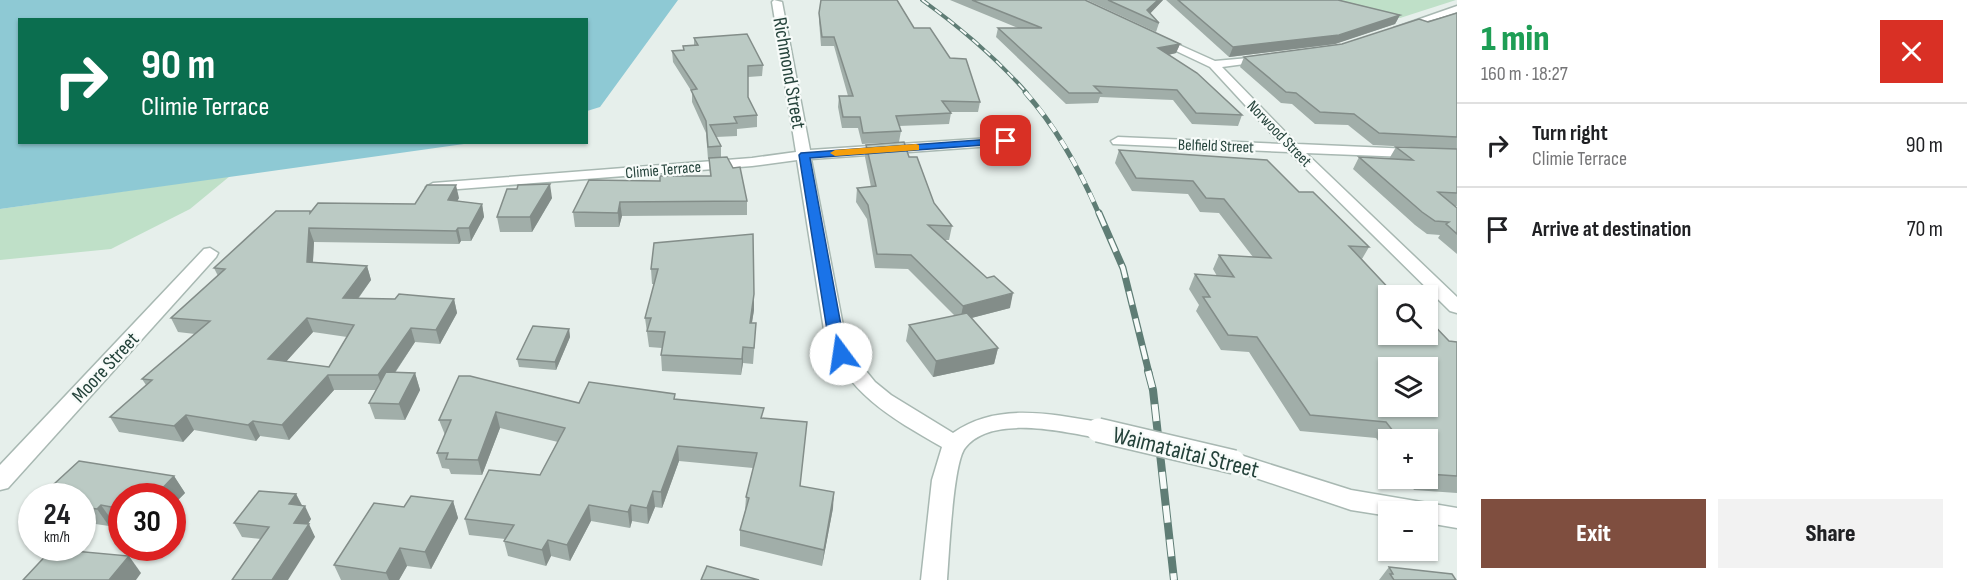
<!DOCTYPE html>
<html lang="en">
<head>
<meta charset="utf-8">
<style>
  :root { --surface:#fff; --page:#f2f2f2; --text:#202124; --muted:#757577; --line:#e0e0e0; --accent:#7f4e3f }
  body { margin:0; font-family:"Sofia Sans Condensed",sans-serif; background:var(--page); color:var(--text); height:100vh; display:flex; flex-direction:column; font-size:22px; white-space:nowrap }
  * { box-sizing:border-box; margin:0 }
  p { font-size:20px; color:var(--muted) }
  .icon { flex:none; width:33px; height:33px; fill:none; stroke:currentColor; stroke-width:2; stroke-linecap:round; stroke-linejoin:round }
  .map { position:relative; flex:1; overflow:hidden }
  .side { display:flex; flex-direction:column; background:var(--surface); width:510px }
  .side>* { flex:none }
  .guide { position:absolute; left:18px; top:18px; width:570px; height:126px; border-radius:0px; box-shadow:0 2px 4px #0004; background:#0b6e4f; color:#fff; overflow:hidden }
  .fabs { position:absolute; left:1378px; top:285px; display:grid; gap:12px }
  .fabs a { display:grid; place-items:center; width:60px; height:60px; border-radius:0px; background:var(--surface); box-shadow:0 2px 4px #0004; font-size:30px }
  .speed { position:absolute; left:18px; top:483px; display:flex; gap:12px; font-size:30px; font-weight:700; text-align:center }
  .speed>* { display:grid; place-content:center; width:78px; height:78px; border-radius:50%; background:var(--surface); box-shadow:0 2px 4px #0004; line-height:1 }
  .speed small { font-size:15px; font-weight:400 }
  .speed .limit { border:9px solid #d22; background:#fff; color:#111 }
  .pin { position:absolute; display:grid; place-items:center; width:51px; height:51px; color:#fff; margin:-26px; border-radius:12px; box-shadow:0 3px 9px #0006 }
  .me { position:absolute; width:66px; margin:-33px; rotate:346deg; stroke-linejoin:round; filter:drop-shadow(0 0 4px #0008) }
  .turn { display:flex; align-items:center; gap:21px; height:126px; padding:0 24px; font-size:27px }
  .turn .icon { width:78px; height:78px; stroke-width:2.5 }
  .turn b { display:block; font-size:42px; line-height:51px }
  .round { display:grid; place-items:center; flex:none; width:63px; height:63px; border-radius:0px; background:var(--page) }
  .summary { display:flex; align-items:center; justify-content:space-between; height:102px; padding:0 24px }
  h1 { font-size:36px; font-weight:800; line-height:45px; color:#1e9e55 }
  .cta { display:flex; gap:12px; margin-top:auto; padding:12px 24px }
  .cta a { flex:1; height:69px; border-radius:0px; background:var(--accent); color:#fff; font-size:24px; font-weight:800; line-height:69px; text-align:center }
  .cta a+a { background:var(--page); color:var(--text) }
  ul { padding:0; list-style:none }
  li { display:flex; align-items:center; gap:18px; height:84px; padding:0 24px; border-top:2px solid var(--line) }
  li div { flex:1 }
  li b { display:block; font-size:22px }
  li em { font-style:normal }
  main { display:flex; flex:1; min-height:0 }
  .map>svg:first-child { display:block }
</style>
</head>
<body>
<main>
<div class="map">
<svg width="1457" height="580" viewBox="0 0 1457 580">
  <rect width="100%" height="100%" fill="#e6efeb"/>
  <g fill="#bfe0c8">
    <path d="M 1323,0 L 1456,0 L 1400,18 Z"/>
    <path d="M 230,176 L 190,209 L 111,249 L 0,260 L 0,209 Z"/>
  </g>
  <path fill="#8ec9d4" d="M 0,0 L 678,0 L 600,107 L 587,111 L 586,20 L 20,20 L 20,142 L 471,143 L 0,209 Z"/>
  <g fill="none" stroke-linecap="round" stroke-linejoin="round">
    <defs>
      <g id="street">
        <path d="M 774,0 L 782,2 L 810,150 L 1006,137 L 1013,141 L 1006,145 L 811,159 L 845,336 L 853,355 L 875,382 L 891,395 L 953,433 C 997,402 1049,414 1098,422 L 1106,424 L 1109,430 L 1106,436 L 1098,438 C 1063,432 991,414 965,448 C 953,463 949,556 947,580 L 921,580 L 932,480 L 942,447 C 890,417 848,394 825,336 L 797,160 L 752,166 L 433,191 L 426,187 L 433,183 L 752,158 L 796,152 L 772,2 Z"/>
        <path d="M 1457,6 L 1457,12 L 1403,30 L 1394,28 Z"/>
        <path d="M 1157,35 L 1215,61 L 1271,56 L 1271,60 L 1267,61 L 1222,67 L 1297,144 L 1457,151 L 1457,159 L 1306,153 L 1457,297 L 1457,313 L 1450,311 L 1289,152 L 1113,144 L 1111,141 L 1118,137 L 1281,144 L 1210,67 L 1153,40 L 1153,36 Z"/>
        <path d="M 210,248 L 218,253 L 216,257 L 8,488 L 0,490 L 0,465 L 204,249 Z"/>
        <path d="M 1234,453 L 1351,490 L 1457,508 L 1457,528 L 1428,523 L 1428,512 L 1389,512 L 1389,516 L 1351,510 L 1226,468 L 1222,462 L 1226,456 Z"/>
      </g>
    </defs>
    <use href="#street" stroke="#a8b8b2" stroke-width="3"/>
    <use href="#street" fill="#fff" fill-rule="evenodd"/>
    <defs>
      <path id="rail-far3" d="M 922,0 C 961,28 995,57 1027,93"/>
      <path id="rail-far2" d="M 1025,92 C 1057,128 1080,170 1099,214"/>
      <path id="rail-far1" d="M 1099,213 L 1123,268 L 1149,373"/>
      <path id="rail" d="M 1148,371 L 1153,390 L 1174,580"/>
    </defs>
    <use href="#rail-far3" stroke="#5f7d75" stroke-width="4"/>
    <use href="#rail-far2" stroke="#5f7d75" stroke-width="5"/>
    <use href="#rail-far1" stroke="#5f7d75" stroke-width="7"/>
    <use href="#rail" stroke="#5f7d75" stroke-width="8"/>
    <use href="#rail-far3" stroke="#f7fbf9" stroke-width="2" stroke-dasharray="8" stroke-linecap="butt"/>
    <use href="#rail-far2" stroke="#f7fbf9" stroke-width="4" stroke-dasharray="10" stroke-linecap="butt"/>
    <use href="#rail-far1" stroke="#f7fbf9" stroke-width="4.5" stroke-dasharray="14" stroke-linecap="butt"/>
    <use href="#rail" stroke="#f7fbf9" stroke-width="6" stroke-dasharray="17" stroke-linecap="butt"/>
    <defs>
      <path id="street-bridge" d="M 1098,430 L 1234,462"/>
    </defs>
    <use href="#street-bridge" stroke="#a8b8b2" stroke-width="26" stroke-linecap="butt"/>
    <use href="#street-bridge" stroke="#fff" stroke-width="23"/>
  </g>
  <g fill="#a1aea9" fill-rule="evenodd">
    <path d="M 821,0 L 914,28 L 950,58 L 980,102 L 978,112 L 950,112 L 951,113 L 949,124 L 899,126 L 901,131 L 899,142 L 862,144 L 858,128 L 842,128 L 838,107 L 839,96 L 848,96 L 834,46 L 821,46 L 819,21 Z"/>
    <path d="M 950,0 L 1085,0 L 1180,44 L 1176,53 L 1168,55 L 1242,115 L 1238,126 L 1192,124 L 1173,100 L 1100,97 L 1098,103 L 1066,104 L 996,37 L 998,28 L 1018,28 Z"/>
    <path d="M 1087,0 L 1163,0 L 1150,13 L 1159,23 L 1156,32 Z"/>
    <path d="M 1166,0 L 1339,0 L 1400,15 L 1395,24 L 1335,44 L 1229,57 Z"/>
    <path d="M 1457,13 L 1457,206 L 1455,206 L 1457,208 L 1457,254 L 1438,238 L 1440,235 L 1427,234 L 1415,225 L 1353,169 L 1359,157 L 1389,159 L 1396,147 L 1431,148 L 1373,145 L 1348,125 L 1315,124 L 1292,104 L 1281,103 L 1240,67 L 1244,57 L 1342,44 Z"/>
    <path d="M 694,38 L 763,65 L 762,76 L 748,77 L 748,97 L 757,115 L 757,127 L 737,129 L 737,136 L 716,137 L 721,146 L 721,157 L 747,201 L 747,215 L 622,216 L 619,227 L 575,227 L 573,212 L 660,181 L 710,176 L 709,159 L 708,159 L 706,133 L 692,102 L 692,92 L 673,62 L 672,51 L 683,50 L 683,46 L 694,45 Z"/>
    <path d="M 866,145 L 909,157 L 934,203 L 952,226 L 949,240 L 945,240 L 1010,308 L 971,318 L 998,348 L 994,364 L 933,377 L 906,341 L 909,325 L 955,316 L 908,269 L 875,268 L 867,219 L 856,202 L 857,188 L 871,187 L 865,157 Z"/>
    <path d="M 1119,150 L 1299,192 L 1369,247 L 1362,259 L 1395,295 L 1449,341 L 1457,342 L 1457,493 L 1414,490 L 1406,478 L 1428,478 L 1428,440 L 1389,440 L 1389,456 L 1376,438 L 1300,431 L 1249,352 L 1221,350 L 1196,311 L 1199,305 L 1189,289 L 1195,274 L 1217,276 L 1213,269 L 1219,255 L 1253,257 L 1219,213 L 1200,212 L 1188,194 L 1132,191 L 1115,163 Z"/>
    <path d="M 517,189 L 552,198 L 532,232 L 500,232 L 497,217 Z"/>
    <path d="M 459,198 L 457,201 L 482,204 L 484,217 L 471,241 L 461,241 L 459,244 L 314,242 L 313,262 L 367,266 L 371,280 L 358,299 L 454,299 L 457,313 L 440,344 L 415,342 L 395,373 L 415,373 L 420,390 L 405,420 L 375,419 L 369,403 L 376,390 L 334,390 L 289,440 L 260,436 L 256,441 L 194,430 L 183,442 L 119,432 L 110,417 L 146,385 L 142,379 L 195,334 L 178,332 L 171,318 L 218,276 L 214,268 L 310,211 L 310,213 L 415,204 ZM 313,332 L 347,337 L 329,367 L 286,361 Z"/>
    <path d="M 654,243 L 754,310 L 752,323 L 755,339 L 753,364 L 743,363 L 741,375 L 662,371 L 661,355 L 662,348 L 649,347 L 645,318 L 654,284 L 652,284 L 651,269 Z"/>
    <path d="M 569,329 L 570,337 L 556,370 L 519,367 L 517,359 Z"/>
    <path d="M 459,376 L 579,403 L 675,399 L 763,418 L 801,486 L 833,508 L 822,566 L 740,546 L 740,530 L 745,511 L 746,497 L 753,468 L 679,461 L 662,508 L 655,507 L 648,524 L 632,521 L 630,528 L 591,521 L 570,561 L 551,556 L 546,566 L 508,556 L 504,541 L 505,539 L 469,535 L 465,519 L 540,475 L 558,442 L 500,428 L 482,475 L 451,474 L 449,469 L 442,468 L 437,453 L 445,435 L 439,420 Z"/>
    <path d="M 174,476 L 185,493 L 172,506 L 172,496 L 122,496 L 122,524 L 113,522 L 109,526 L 82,522 L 82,496 Z"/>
    <path d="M 296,494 L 302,505 L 311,519 L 308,524 L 315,537 L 261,539 L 242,537 L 234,523 Z"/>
    <path d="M 453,501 L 458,518 L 431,569 L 407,566 L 399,580 L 341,580 L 334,565 L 404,507 Z"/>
    <path d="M 1389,567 L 1456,580 L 1379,580 Z"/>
  </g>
  <g fill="#838d89">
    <path d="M 1158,0 L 1163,0 L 1147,17 L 1147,10 Z"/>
    <path d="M 1400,15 L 1395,24 L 1335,44 L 1229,57 L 1233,47 Z"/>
    <path d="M 1180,44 L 1176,53 L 1155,58 L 1158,48 Z"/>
    <path d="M 550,184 L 552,198 L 532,232 L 530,217 Z"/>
    <path d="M 456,185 L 459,198 L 451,213 L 448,200 Z"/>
    <path d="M 620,202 L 622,216 L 619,227 L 618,213 Z"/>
    <path d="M 482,204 L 484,217 L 471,241 L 469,228 Z"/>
    <path d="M 309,228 L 314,242 L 312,276 L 307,262 Z"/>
    <path d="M 458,228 L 461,241 L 459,244 L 456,231 Z"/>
    <path d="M 367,266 L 371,280 L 348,312 L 343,298 Z"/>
    <path d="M 1013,293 L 1010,308 L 960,321 L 963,306 Z"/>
    <path d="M 754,294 L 754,310 L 749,339 L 750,323 Z"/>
    <path d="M 454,299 L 457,313 L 440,344 L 436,330 Z"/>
    <path d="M 307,318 L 313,332 L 275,374 L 268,359 Z"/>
    <path d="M 411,328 L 415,342 L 383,390 L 378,375 Z"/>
    <path d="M 569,329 L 570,337 L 556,370 L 555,362 Z"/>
    <path d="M 743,347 L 743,363 L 741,375 L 742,359 Z"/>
    <path d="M 998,348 L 994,364 L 933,377 L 936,361 Z"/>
    <path d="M 415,373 L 420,390 L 405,420 L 399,404 Z"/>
    <path d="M 328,375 L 334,390 L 289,440 L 282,425 Z"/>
    <path d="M 496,412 L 500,428 L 482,475 L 478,460 Z"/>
    <path d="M 186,415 L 194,430 L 183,442 L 174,426 Z"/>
    <path d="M 253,421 L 260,436 L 256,441 L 248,425 Z"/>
    <path d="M 678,446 L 679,461 L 662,508 L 661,492 Z"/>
    <path d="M 174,476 L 185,493 L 172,506 L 172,496 L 155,496 Z"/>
    <path d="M 653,491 L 655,507 L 648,524 L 647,508 Z"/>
    <path d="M 834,492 L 833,508 L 822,566 L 824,550 Z"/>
    <path d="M 296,494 L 303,508 L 289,504 Z"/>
    <path d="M 453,501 L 458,518 L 431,569 L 425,552 Z"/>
    <path d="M 101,505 L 113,522 L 109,526 L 97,509 Z"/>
    <path d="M 589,505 L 591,521 L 570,561 L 567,545 Z"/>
    <path d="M 631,505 L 632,521 L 630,528 L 628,512 Z"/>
    <path d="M 305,506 L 311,519 L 300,536 L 294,523 Z"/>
    <path d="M 309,524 L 315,537 L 288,580 L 272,580 Z"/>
    <path d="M 548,540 L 551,556 L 546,566 L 542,550 Z"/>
    <path d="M 400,548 L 407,566 L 399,580 L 389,580 L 386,573 Z"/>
    <path d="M 129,556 L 141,573 L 136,580 L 109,580 Z"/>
  </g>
  <g fill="#bbcac4" stroke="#838d89" stroke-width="1.5" fill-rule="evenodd">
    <path d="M 821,0 L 897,0 L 914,28 L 930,28 L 950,58 L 966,59 L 980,102 L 942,101 L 951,113 L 896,116 L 901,131 L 863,133 L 860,117 L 843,117 L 839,96 L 853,96 L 834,37 L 822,37 L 819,13 Z"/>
    <path d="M 972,0 L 1085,0 L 1180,44 L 1158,48 L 1197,73 L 1242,115 L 1196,113 L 1177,90 L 1094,86 L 1101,93 L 1069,93 L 998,28 L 1042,28 Z"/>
    <path d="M 1108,0 L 1158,0 L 1147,10 L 1159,23 Z"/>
    <path d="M 1178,0 L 1338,0 L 1400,15 L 1339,35 L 1233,47 Z"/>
    <path d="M 1457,13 L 1457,137 L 1379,133 L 1354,114 L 1320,112 L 1296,93 L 1286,92 L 1244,57 L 1342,44 L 1419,19 L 1428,22 Z"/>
    <path d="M 747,34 L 763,65 L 748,66 L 748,97 L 757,115 L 734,117 L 737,123 L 710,125 L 721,146 L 708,147 L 706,121 L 691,90 L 697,89 L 672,51 L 684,50 L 683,46 L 698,45 L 694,38 Z"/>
    <path d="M 904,142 L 909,157 L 917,157 L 934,203 L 952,226 L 928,225 L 987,278 L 994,276 L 1013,293 L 963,306 L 911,255 L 877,254 L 868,205 L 857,188 L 876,186 L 866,145 Z"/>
    <path d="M 1396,147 L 1457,149 L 1457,193 L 1438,192 L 1457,208 L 1457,234 L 1446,224 L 1449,222 L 1435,221 L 1422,212 L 1359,157 L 1413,160 Z"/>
    <path d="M 1119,150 L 1267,160 L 1299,192 L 1313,192 L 1369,247 L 1349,246 L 1395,295 L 1401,296 L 1389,296 L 1389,334 L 1428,334 L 1428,319 L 1449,341 L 1457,342 L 1457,476 L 1428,474 L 1428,440 L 1400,440 L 1386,422 L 1310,415 L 1257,337 L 1228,335 L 1203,297 L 1210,297 L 1195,274 L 1234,277 L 1219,255 L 1271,258 L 1224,199 L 1206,198 L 1193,181 L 1136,178 ZM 1389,368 L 1428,368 L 1428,406 L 1389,406 Z"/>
    <path d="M 727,157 L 733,168 L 740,167 L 747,201 L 620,202 L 618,213 L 573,212 L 589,180 L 660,181 L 660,176 L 711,176 L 709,158 Z"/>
    <path d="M 550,184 L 530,217 L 497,217 L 507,189 L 517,189 L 518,185 Z"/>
    <path d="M 427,185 L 456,185 L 448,200 L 482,204 L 469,228 L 458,228 L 456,231 L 309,228 L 307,262 L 367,266 L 343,298 L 395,299 L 399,294 L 454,299 L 436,330 L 411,328 L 378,375 L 328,375 L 282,425 L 253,421 L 248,425 L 186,415 L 174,426 L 110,417 L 152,380 L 142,379 L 210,321 L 171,318 L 225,269 L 214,268 L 276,211 L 310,211 L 310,213 L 318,203 L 415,204 ZM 307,318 L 354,325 L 329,367 L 268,359 Z"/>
    <path d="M 753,234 L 754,294 L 750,323 L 756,323 L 754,348 L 743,347 L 742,359 L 661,355 L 665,332 L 647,331 L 651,318 L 645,318 L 658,269 L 651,269 L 654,243 Z"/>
    <path d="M 967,313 L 998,348 L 936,361 L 909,325 Z"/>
    <path d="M 533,326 L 569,329 L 555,362 L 517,359 Z"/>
    <path d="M 386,372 L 415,373 L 399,404 L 369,403 Z"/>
    <path d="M 459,376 L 470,376 L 579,403 L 589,382 L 675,394 L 674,399 L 764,408 L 761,418 L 807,422 L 800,486 L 834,492 L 824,550 L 740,530 L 749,498 L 746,497 L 757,453 L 678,446 L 661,492 L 653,491 L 647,508 L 631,505 L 628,512 L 589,505 L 567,545 L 548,540 L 542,550 L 504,541 L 514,525 L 465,519 L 489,470 L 540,475 L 565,428 L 496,412 L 478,460 L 446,459 L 448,453 L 437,453 L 451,420 L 439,420 Z"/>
    <path d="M 79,461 L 174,476 L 155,496 L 122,496 L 122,509 L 101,505 L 97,509 L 82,507 L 82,496 L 41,496 Z"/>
    <path d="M 259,491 L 296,494 L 289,504 L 305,506 L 294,523 L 309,524 L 272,580 L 232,580 L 269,527 L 234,523 Z"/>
    <path d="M 411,496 L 453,501 L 425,552 L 400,548 L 386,573 L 334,565 L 374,503 L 404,507 Z"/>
    <path d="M 52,549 L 129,556 L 109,580 L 23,580 Z"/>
    <path d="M 707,566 L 759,580 L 701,580 Z"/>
    <path d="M 1389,567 L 1452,574 L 1456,580 L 1394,580 L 1390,574 L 1393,574 Z"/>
  </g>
  <path fill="#1a73e8" stroke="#114b97" stroke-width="1.5" d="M 1006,138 L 1011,141 L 1010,143 L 810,158 L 843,336 L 848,354 L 846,357 L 835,357 L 828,336 L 799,155 L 801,153 Z"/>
  <path fill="#f59e0b" d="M 916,144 L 919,145 L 919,150 L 835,156 L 830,153 L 835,150 Z"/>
  <g text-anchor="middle" stroke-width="4.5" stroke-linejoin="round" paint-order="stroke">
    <g font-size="16" fill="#24423a" stroke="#f7fbf9">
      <text transform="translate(1280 133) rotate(46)" y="6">Norwood Street</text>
      <text transform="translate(1216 145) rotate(2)" y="6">Belfield Street</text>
      <text transform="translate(663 169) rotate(-5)" y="6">Climie Terrace</text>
    </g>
    <g font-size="20" fill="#24423a" stroke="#f7fbf9">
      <text transform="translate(790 73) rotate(80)" y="7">Richmond Street</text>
      <text transform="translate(105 367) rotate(-47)" y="7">Moore Street</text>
    </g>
    <g font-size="24" fill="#24423a" stroke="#f7fbf9">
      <text transform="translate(1186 452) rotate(14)" y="8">Waimataitai Street</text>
    </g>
  </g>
</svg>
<div class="fabs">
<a><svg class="icon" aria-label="search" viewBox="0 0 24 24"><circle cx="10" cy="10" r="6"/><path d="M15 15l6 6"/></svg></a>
<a><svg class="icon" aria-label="layers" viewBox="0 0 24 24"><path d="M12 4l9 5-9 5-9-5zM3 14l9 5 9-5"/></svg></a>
<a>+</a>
<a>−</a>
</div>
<div class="speed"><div>24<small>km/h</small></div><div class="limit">30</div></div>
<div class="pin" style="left:1006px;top:141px;background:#d93025"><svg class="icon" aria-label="arrive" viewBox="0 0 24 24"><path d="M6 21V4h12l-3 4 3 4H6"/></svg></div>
<svg class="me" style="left:841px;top:354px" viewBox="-20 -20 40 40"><circle r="19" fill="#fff"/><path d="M0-13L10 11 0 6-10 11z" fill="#1a73e8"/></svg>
<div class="guide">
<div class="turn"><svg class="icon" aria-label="right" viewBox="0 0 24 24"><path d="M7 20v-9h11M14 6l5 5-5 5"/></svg><div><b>90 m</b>Climie Terrace</div></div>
</div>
</div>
<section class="side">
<div class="summary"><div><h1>1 min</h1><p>160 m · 18:27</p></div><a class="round" style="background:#d93025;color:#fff"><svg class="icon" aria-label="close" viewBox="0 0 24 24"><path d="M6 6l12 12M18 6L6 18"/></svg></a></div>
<ul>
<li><svg class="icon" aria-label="right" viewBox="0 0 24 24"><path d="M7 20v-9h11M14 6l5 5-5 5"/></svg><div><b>Turn right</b><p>Climie Terrace</p></div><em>90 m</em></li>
<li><svg class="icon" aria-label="arrive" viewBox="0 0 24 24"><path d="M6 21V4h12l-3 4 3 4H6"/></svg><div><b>Arrive at destination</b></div><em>70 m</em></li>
</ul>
<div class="cta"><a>Exit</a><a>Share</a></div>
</section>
</main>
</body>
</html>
